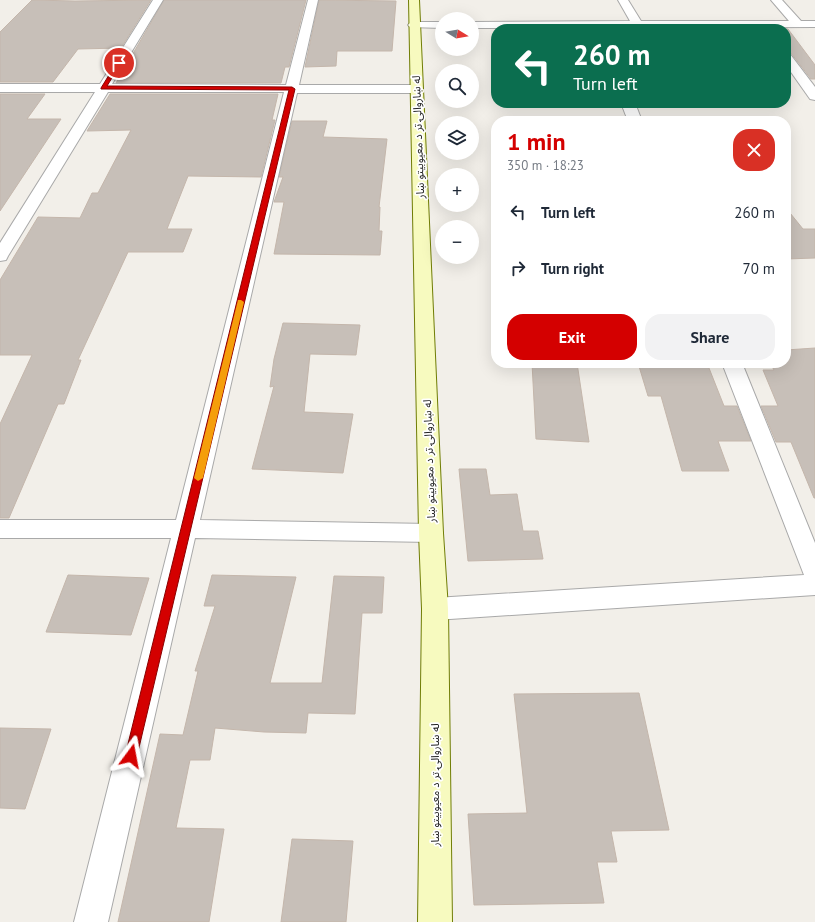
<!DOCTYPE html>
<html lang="en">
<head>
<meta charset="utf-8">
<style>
  :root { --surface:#fff; --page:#f2f2f3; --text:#1f2937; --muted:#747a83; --accent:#d40000 }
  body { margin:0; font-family:"PT Sans","Noto Sans Arabic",sans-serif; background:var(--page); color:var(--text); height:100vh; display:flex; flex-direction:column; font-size:15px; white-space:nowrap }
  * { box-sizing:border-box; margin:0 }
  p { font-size:13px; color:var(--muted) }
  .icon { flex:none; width:22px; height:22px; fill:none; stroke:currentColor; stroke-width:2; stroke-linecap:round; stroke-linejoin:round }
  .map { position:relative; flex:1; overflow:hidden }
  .panel { position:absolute; left:491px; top:116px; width:300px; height:252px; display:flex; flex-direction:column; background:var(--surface); border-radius:16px; box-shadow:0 4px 16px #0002 }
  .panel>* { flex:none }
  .banner { position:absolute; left:491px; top:24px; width:300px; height:84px; border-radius:16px; box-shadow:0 4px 16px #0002; background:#0b6e4f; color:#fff; overflow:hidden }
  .needle { width:26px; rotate:101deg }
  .tools { position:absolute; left:435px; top:12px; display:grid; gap:8px }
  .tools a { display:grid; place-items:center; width:44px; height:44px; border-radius:50%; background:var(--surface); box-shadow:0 4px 16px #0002; font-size:20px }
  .pin { position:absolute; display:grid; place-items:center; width:34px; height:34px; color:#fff; margin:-17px; border:2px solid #fff; border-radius:50%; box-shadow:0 1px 4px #0007 }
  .me { position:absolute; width:44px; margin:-22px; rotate:13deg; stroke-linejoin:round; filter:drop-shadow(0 0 3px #0008) }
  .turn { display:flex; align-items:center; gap:14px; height:84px; padding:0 16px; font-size:18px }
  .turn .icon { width:52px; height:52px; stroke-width:2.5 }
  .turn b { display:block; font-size:28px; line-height:34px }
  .round { display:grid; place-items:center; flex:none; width:42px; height:42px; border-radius:16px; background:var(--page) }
  .head { display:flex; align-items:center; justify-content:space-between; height:68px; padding:0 16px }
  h1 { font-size:24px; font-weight:600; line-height:30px; color:var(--accent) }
  .button { display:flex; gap:8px; margin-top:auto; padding:8px 16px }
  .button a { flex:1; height:46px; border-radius:16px; background:var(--accent); color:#fff; font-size:16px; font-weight:600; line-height:46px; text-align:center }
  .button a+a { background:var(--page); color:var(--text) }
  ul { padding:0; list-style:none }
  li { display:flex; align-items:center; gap:12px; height:56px; padding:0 16px }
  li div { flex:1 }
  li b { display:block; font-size:15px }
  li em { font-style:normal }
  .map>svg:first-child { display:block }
</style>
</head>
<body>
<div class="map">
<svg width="815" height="922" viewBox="0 0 815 922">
  <rect width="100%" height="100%" fill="#f2efe9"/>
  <g fill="#c7bfb8" stroke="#c4b6ab">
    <path d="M 32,0 L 75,1 L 151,0 L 121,48 L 78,49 L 53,82 L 0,82 L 0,32 Z"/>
    <path d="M 164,0 L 306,0 L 289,67 L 285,67 L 281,83 L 116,83 Z"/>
    <path d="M 319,0 L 396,1 L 392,51 L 337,51 L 336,66 L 305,67 Z"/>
    <path d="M 786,29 L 788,29 L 815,65 L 815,79 L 811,79 L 791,53 L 786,52 Z"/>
    <path d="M 0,94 L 45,94 L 27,119 L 61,119 L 0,211 Z"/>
    <path d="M 110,94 L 278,94 L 272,120 L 275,120 L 261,177 L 188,176 L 167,229 L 192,229 L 183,252 L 128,252 L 78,360 L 81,360 L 64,404 L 58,404 L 9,518 L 0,518 L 0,424 L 32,355 L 0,355 L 0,280 L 38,217 L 80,218 L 92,193 L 98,193 L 131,130 L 87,131 Z"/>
    <path d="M 292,121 L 327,121 L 323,137 L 387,139 L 379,207 L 380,207 L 379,231 L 382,231 L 380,255 L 274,254 L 284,202 L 274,202 L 283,177 L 279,177 Z"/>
    <path d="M 786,208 L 803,229 L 815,229 L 815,258 L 786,259 Z"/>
    <path d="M 283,323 L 360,325 L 356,355 L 310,354 L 304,412 L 353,414 L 343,473 L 252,469 L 274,386 L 270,387 L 274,359 Z"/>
    <path d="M 815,348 L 815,498 L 814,498 L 791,442 L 776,442 L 761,406 L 778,406 L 763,370 L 774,370 L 770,363 L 786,363 L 786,350 Z"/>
    <path d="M 532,363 L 577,363 L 589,442 L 536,439 Z"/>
    <path d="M 638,363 L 707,363 L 724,406 L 737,406 L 751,441 L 718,441 L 729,471 L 682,471 L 661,396 L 648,396 Z"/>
    <path d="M 459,469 L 486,469 L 490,495 L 517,494 L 523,531 L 538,531 L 543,559 L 468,561 Z"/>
    <path d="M 68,575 L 149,578 L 131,635 L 46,632 Z"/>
    <path d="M 212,575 L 296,577 L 270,683 L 322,683 L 334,576 L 384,577 L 382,613 L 362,613 L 355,714 L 308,713 L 306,733 L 264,732 L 215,728 L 210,760 L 190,760 L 176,828 L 224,829 L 209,922 L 118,922 L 160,734 L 183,735 L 198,671 L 195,671 L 215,606 L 204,606 Z"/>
    <path d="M 639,693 L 669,830 L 611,831 L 617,862 L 597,862 L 604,903 L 474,905 L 468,814 L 527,813 L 514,694 Z"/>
    <path d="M 0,728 L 51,729 L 25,809 L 0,808 Z"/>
    <path d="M 292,839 L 353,841 L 346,922 L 281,922 Z"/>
  </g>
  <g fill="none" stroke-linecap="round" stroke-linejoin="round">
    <defs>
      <g id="street">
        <path d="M 153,0 L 163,0 L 112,84 L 286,85 L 308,0 L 318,0 L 299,85 L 417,85 L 422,86 L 423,89 L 422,92 L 417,93 L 297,93 L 200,520 L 431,524 L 439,526 L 443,533 L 439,540 L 431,542 L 195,538 L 108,922 L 74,922 L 171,538 L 0,538 L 0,520 L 176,520 L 284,92 L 108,92 L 8,256 L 6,260 L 0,261 L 0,243 L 95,92 L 0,92 L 0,84 L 100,84 Z"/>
        <path d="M 618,0 L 628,0 L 641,21 L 789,21 L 771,0 L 782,0 L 801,21 L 815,21 L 815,27 L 472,28 L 472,22 L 630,21 Z"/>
        <path d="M 414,22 L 442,22 L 442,28 L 410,27 L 408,25 L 410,23 Z"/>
        <path d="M 786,53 L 790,54 L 815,87 L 815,100 L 810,99 L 786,65 Z"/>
        <path d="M 621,103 L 635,103 L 642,121 L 628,121 Z"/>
        <path d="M 722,363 L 742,363 L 815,543 L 815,595 L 435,620 L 426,617 L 422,609 L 426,601 L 435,598 L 804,575 Z"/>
      </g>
      <path id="secondary" d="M 409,0 L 419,0 L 443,533 L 448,609 L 452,922 L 418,922 L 422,609 L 419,533 Z"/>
    </defs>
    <use href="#street" stroke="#a9a9a9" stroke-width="2"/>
    <use href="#secondary" stroke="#707d05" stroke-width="2"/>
    <use href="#street" fill="#fff" fill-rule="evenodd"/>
    <use href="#secondary" fill="#f7fabf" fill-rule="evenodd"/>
  </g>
  <path fill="#d40000" stroke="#8a0000" d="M 117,62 L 121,63 L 107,86 L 292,87 L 295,89 L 137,756 L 136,760 L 131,761 L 127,760 L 125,756 L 289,90 L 101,89 L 101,88 Z"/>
  <path fill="#f59e0b" d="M 238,300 L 241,300 L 244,302 L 203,478 L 198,481 L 194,478 Z"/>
  <g text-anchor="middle" stroke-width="3.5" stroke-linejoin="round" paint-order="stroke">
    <g font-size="11" fill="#222" stroke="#fff">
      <text transform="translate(418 137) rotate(-92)" y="4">له ښاروالۍ تر د معیوبیتو ښار</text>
      <text transform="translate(429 461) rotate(-92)" y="4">له ښاروالۍ تر د معیوبیتو ښار</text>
      <text transform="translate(435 785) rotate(-90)" y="4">له ښاروالۍ تر د معیوبیتو ښار</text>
    </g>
  </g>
</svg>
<div class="tools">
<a><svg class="needle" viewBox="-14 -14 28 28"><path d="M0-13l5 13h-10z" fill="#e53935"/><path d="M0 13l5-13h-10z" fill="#747a83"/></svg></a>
<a><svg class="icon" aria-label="search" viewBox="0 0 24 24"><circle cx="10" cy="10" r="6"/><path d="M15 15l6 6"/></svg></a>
<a><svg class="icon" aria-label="layers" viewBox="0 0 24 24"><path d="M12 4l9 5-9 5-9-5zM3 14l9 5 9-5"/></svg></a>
<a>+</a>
<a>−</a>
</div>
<div class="pin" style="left:119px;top:63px;background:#d93025"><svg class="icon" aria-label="arrive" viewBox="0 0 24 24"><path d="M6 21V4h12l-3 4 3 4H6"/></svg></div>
<svg class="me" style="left:131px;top:756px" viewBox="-20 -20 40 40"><path d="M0-17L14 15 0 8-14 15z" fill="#d40000" stroke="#fff" stroke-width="4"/></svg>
<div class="banner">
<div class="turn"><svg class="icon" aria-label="left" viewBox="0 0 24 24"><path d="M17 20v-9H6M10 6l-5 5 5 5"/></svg><div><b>260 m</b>Turn left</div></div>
</div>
<section class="panel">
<div class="head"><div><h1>1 min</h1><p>350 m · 18:23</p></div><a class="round" style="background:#d93025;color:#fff"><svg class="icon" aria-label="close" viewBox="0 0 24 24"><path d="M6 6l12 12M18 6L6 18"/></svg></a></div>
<ul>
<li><svg class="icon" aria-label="left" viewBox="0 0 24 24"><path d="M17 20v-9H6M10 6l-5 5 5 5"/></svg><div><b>Turn left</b></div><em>260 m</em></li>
<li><svg class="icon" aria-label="right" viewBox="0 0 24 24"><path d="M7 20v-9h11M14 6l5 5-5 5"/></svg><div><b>Turn right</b></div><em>70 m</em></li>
</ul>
<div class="button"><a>Exit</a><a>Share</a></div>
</section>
</div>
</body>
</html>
